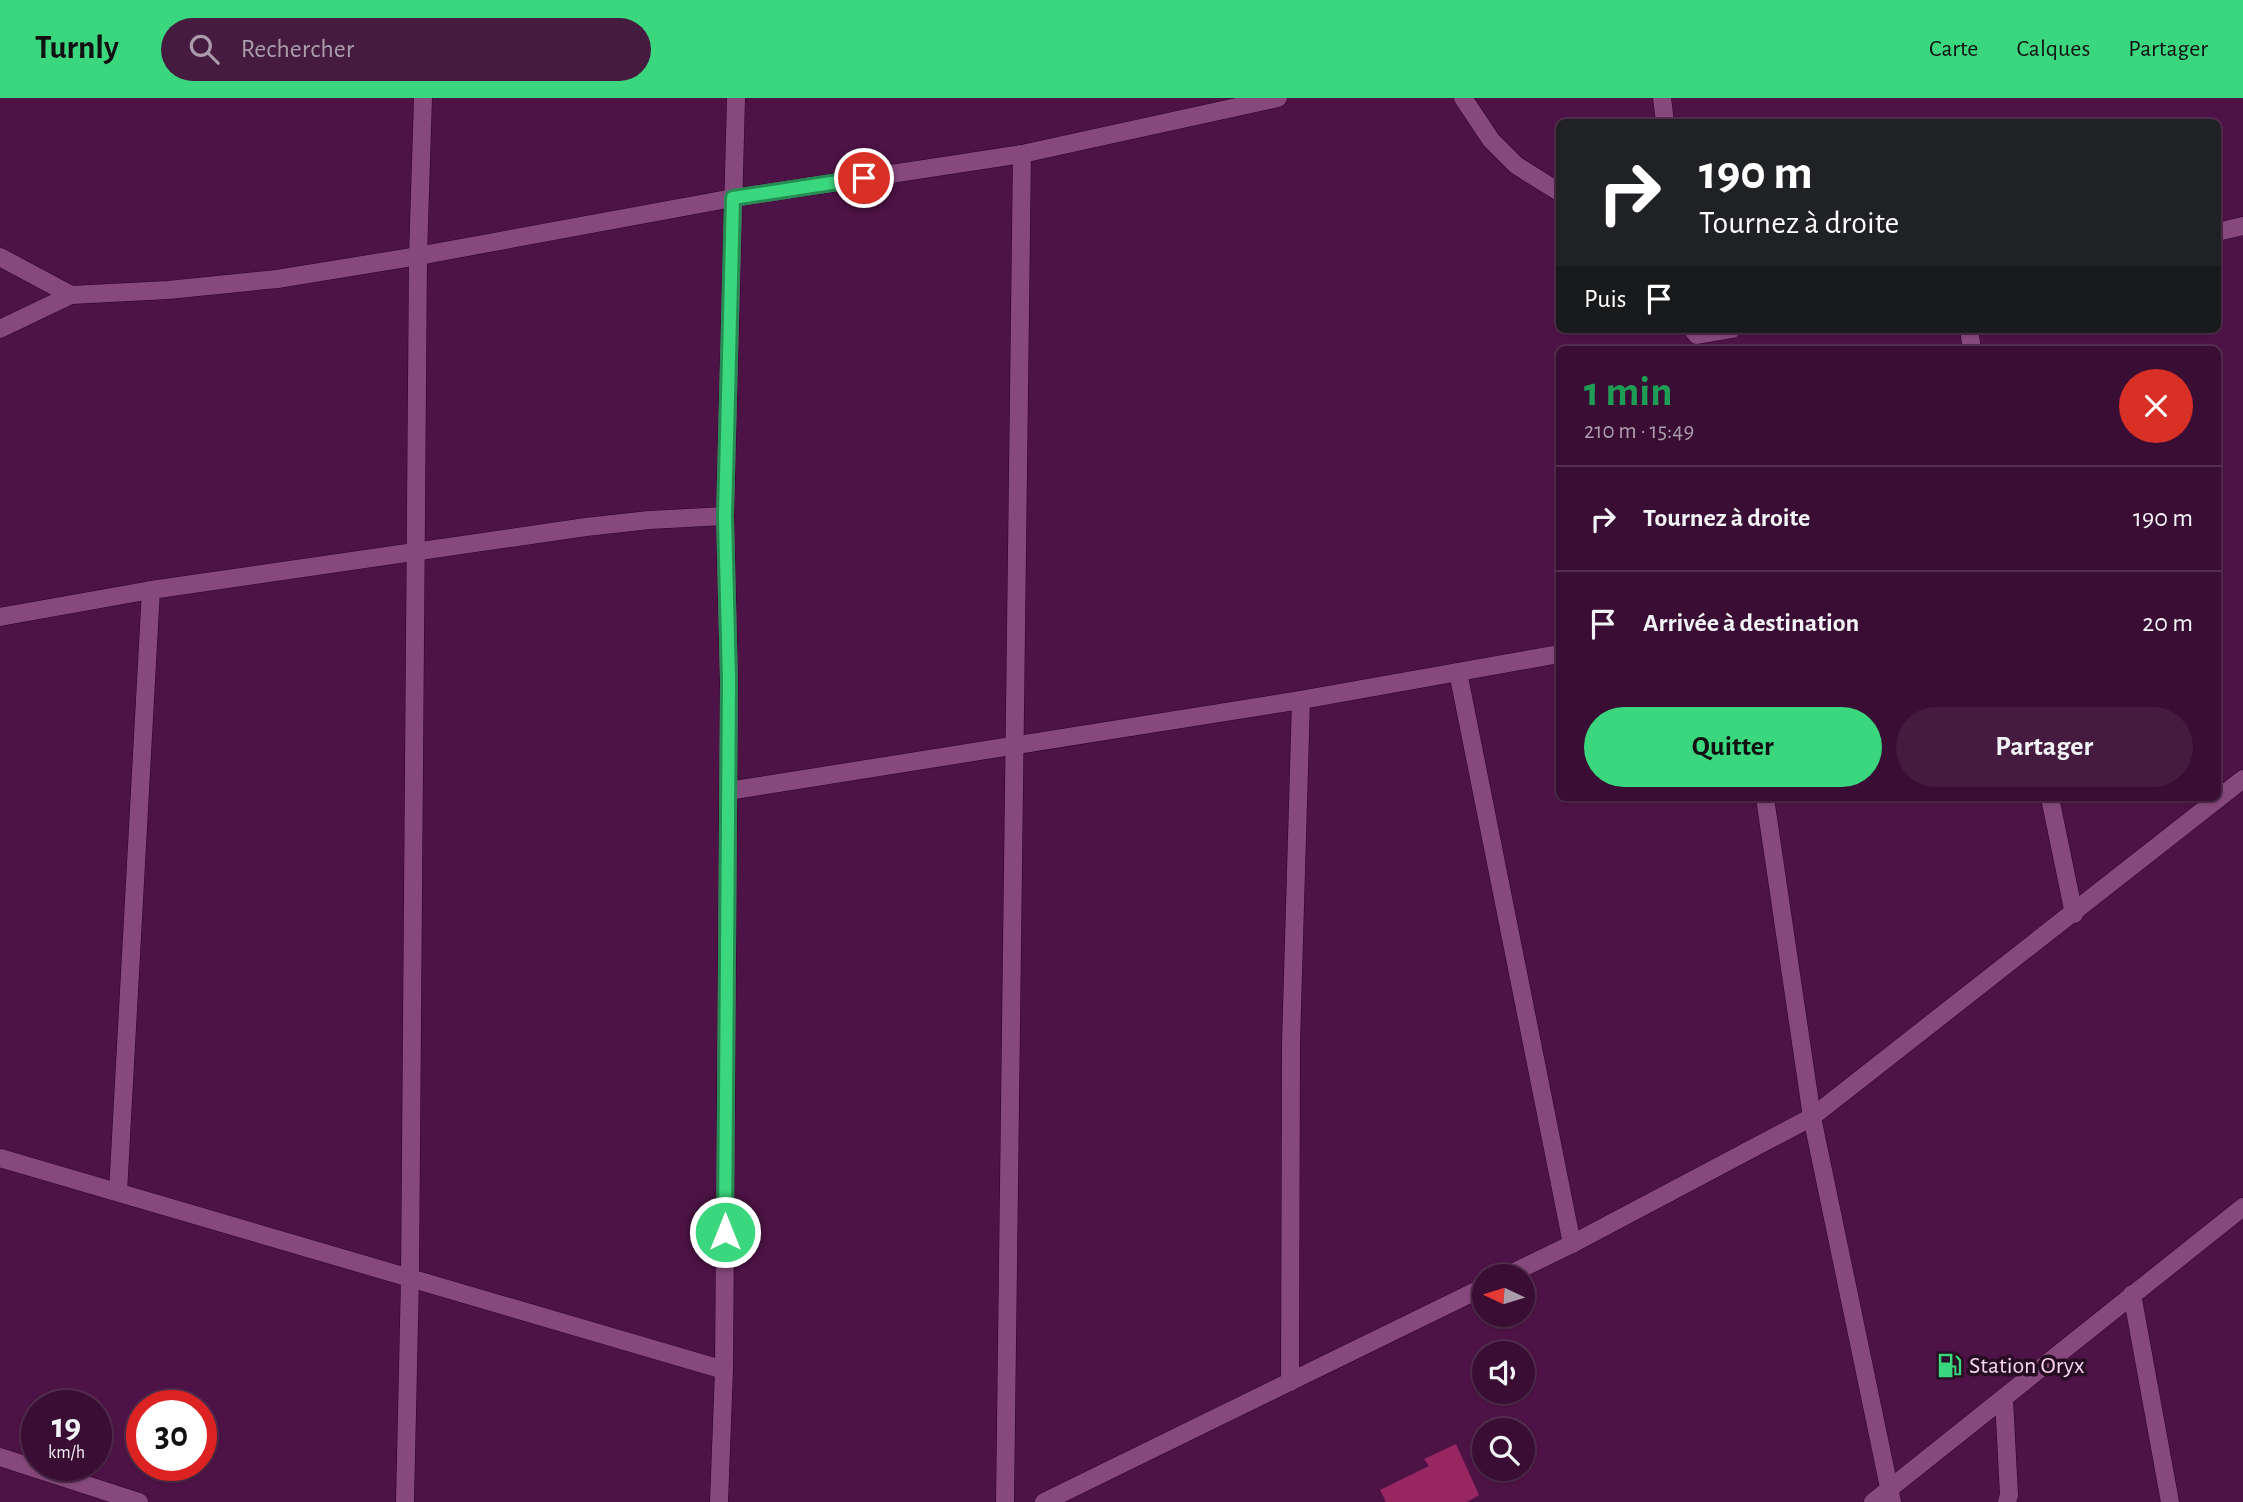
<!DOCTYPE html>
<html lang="fr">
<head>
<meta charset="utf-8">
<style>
  :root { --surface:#3a0e34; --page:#451c40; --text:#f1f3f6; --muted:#ab9cac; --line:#542e4f; --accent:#3bd77f }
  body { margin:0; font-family:"Alegreya Sans",sans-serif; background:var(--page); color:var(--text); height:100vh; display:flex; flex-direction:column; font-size:26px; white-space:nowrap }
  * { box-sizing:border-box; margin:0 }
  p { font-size:23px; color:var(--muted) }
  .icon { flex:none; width:38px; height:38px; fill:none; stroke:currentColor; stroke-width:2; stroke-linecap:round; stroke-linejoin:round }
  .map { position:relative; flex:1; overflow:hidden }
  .side { position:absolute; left:1556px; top:248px; width:665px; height:455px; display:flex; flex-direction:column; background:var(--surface); border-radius:10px; box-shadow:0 2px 5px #0004,0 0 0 2px var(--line) }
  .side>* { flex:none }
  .banner { position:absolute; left:1556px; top:21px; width:665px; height:214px; border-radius:10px; box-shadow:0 2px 5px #0004,0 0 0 2px var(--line); background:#202124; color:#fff; overflow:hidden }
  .needle { width:46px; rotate:274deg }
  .controls { position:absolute; left:1472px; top:1166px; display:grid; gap:14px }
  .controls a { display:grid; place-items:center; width:63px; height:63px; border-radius:50%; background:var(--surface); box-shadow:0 2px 5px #0004,0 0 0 2px var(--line); font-size:35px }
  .speed { position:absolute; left:21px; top:1292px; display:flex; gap:14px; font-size:35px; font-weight:700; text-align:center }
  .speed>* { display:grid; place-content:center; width:91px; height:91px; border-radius:50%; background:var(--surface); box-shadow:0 2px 5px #0004,0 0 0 2px var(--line); line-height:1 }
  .speed small { font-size:18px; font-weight:400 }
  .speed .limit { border:10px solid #d22; background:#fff; color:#111 }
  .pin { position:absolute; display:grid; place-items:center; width:60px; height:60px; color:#fff; margin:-30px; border:4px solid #fff; border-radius:50%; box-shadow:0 2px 7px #0007 }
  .me { position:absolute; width:77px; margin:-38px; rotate:0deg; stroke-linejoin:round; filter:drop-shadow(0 0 5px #0008) }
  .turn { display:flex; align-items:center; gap:24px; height:147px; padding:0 28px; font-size:32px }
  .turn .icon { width:91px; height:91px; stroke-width:2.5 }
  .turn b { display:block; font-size:49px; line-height:60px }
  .then { display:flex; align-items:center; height:66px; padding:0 28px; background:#0003; gap:14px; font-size:26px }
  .round { display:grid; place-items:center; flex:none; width:74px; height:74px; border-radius:37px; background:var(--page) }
  .overview { display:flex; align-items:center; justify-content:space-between; height:119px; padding:0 28px }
  h1 { font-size:42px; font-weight:700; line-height:52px; color:#1e9e55 }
  .action { display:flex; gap:14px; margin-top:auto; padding:14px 28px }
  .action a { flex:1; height:80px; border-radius:42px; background:var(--accent); color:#111; font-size:28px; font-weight:700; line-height:80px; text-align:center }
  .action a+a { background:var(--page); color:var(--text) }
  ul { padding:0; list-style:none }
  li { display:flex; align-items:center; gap:21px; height:105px; padding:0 28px; border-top:2px solid var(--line) }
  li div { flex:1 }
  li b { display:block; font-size:26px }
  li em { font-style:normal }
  header { display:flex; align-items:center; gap:42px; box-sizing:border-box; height:98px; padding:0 35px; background:var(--accent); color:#111 }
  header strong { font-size:33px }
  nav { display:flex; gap:38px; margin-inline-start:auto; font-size:24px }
  .search { width:490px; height:63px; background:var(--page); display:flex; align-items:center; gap:18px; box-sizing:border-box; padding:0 24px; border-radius:38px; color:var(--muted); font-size:26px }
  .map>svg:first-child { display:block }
</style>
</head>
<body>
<header>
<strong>Turnly</strong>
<div class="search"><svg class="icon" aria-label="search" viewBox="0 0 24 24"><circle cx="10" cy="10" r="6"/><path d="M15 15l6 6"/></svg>Rechercher</div>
<nav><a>Carte</a><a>Calques</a><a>Partager</a></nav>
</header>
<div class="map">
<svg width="2243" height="1404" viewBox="0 0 2243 1404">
  <rect width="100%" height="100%" fill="#4e1346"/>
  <path fill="#982661" d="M 1456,1346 L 1479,1397 L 1467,1404 L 1386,1404 L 1380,1392 L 1429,1368 L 1424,1361 Z"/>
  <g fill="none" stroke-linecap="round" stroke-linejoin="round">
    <defs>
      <g id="minor">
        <path d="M 1463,0 L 1491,42 L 1516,67 L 1559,94"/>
        <path d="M 1662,0 L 1665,24"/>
        <path d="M 2217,134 L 2243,128"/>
        <path d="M 0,159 L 71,197 L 168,192 L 277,181 L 418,158 L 733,100 L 1022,56 L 1278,0"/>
        <path d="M 0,231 L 71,197"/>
        <path d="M 1692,231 L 1697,237 L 1732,231"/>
        <path d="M 1969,231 L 1972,252"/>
        <path d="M 0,519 L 151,492 L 586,429 L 649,422 L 725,418"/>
        <path d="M 1458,574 L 1572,1146"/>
        <path d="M 728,693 L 1301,602 L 1559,556"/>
        <path d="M 1765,700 L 1812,1019 L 1892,1404"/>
        <path d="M 2050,700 L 2074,816"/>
        <path d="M 0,1060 L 724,1272"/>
        <path d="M 118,1094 L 151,492"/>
        <path d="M 1506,1178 L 1572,1146 L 1812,1019 L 2243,681"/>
        <path d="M 2132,1196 L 2170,1404"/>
        <path d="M 1290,1284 L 1291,945 L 1301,602"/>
        <path d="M 2004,1301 L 2009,1397 L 2007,1404"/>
        <path d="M 0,1359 L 139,1404"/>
        <path d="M 405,1404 L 410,1180 L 418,158 L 423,0"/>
        <path d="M 719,1404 L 724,1272 L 729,583 L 725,418 L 736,0"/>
        <path d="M 1005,1404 L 1022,56"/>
        <path d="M 1044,1404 L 1484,1189"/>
        <path d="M 1873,1404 L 2243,1109"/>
      </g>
    </defs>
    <use href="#minor" stroke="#2d0228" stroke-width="19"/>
    <use href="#minor" stroke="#87497d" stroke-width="18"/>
  </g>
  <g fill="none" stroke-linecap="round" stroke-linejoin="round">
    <defs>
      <path id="route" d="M 725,1134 L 729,583 L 725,418 L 733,100 L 864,80"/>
    </defs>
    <use href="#route" stroke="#268c53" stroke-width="18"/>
    <use href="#route" stroke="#3bd77f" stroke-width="12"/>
  </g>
  <defs>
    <symbol id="fuel-bare" viewBox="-9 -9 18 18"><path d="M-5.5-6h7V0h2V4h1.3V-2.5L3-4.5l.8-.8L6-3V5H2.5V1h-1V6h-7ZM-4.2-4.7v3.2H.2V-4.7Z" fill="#3bd77f" stroke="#260d22" stroke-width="2.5" paint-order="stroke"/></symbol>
  </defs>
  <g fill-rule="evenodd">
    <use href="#fuel-bare" x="1932" y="1250" width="35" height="35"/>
  </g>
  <g text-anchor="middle" stroke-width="7" stroke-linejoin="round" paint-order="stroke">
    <g font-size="24" fill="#f9d5f1" stroke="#260d22" text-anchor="start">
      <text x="1969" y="1275">Station Oryx</text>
    </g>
  </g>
</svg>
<div class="controls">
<a><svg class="needle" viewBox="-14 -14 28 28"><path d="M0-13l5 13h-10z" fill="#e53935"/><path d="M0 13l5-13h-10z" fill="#ab9cac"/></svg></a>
<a><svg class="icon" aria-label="sound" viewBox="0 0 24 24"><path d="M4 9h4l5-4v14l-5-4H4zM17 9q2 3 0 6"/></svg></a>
<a><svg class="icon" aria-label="search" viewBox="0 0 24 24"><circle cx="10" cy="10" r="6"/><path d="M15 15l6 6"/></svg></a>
</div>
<div class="speed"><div>19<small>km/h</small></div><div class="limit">30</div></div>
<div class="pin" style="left:864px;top:80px;background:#d93025"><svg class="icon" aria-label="arrive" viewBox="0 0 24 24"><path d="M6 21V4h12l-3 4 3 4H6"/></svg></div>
<svg class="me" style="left:725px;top:1134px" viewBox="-20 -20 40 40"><circle r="17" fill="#3bd77f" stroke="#fff" stroke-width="3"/><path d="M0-11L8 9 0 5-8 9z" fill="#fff"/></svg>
<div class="banner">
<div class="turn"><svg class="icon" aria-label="right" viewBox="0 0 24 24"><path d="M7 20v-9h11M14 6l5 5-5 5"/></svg><div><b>190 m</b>Tournez à droite</div></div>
<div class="then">Puis<svg class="icon" aria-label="arrive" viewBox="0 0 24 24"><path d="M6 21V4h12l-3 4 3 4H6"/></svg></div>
</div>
<section class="side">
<div class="overview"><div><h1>1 min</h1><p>210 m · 15:49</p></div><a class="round" style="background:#d93025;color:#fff"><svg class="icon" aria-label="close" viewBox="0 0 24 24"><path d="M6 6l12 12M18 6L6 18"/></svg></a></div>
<ul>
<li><svg class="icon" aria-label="right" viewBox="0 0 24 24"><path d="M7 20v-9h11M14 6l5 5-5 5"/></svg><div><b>Tournez à droite</b></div><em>190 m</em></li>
<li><svg class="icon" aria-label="arrive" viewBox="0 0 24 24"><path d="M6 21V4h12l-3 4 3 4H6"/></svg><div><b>Arrivée à destination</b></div><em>20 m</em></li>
</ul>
<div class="action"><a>Quitter</a><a>Partager</a></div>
</section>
</div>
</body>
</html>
